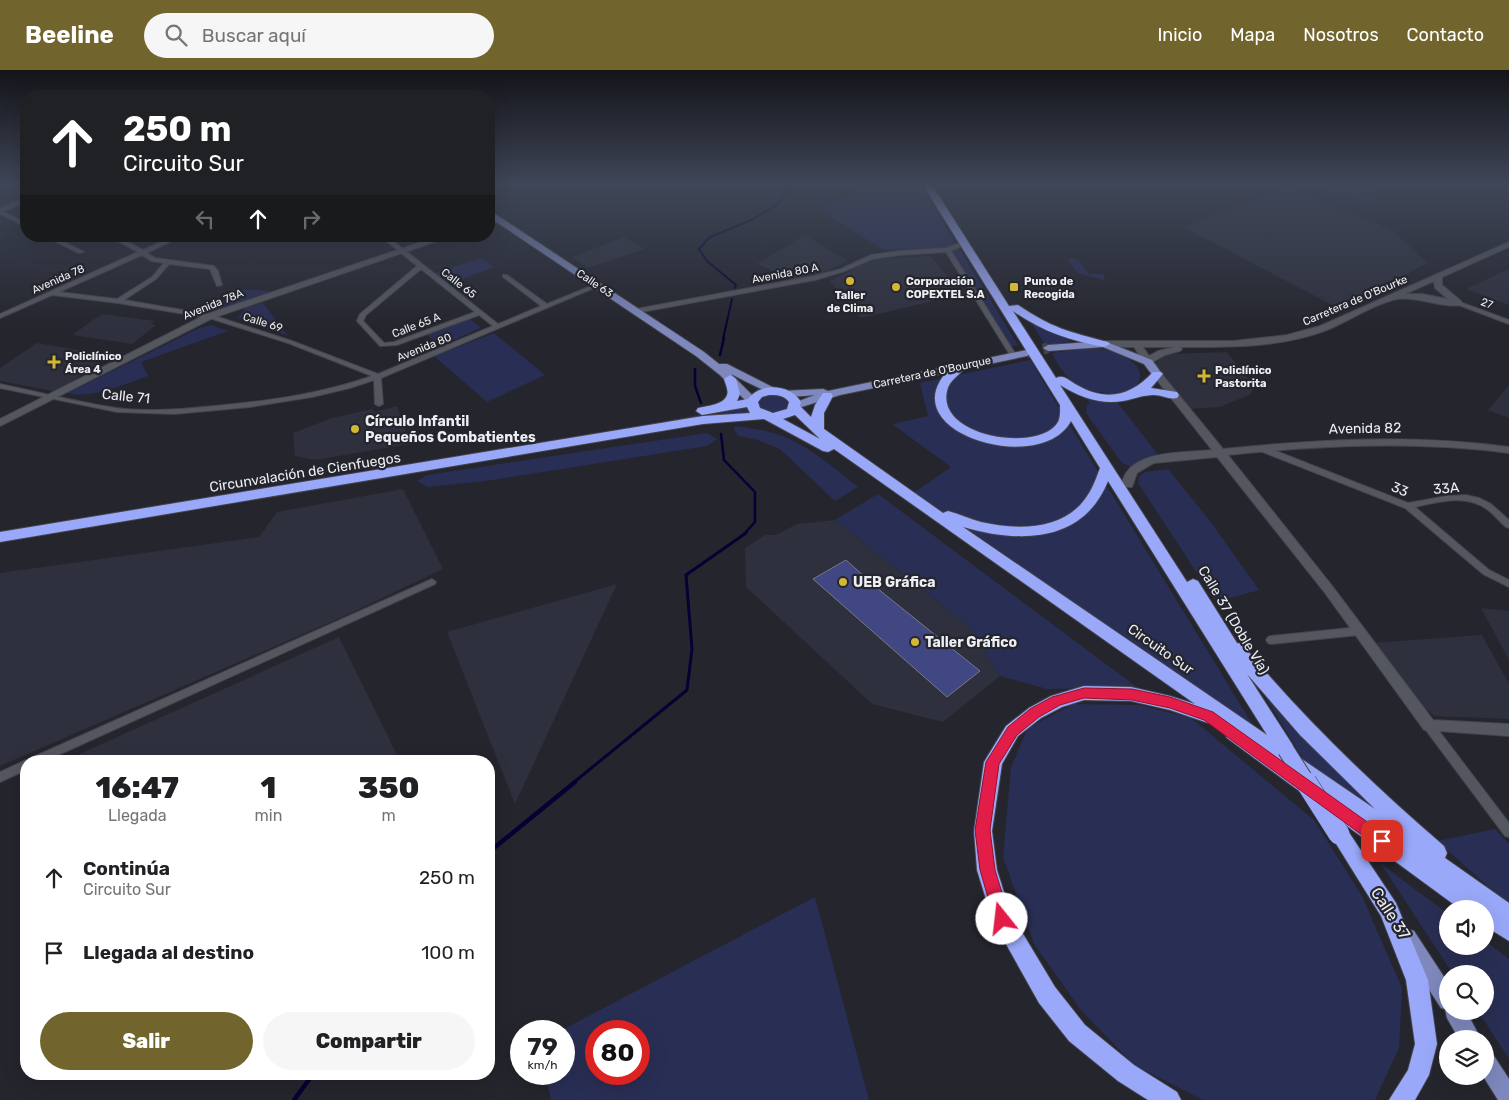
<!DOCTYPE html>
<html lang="es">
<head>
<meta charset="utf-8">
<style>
  :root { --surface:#fff; --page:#f6f6f6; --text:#202124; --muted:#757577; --accent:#71642c }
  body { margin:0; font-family:Rubik,sans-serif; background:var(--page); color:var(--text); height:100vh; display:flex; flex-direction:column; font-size:19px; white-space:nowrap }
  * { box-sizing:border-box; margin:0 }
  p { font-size:16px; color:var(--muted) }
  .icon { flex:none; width:28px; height:28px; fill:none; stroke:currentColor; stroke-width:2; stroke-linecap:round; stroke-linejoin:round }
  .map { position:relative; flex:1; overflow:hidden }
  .drawer { position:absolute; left:20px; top:685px; width:475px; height:325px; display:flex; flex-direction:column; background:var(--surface); border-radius:20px; box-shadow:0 5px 20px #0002 }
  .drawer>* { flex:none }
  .banner { position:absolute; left:20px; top:20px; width:475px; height:152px; border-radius:20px; box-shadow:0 5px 20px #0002; background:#202124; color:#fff; overflow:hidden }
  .fabs { position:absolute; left:1439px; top:830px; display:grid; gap:10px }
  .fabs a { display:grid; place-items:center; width:55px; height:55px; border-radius:50%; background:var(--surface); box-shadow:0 5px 20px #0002; font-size:25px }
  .speed { position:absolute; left:510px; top:950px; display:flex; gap:10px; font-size:25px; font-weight:700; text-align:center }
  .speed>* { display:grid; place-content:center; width:65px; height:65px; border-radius:50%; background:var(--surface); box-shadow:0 5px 20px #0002; line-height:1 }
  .speed small { font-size:12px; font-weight:400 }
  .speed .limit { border:8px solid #d22; background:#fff; color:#111 }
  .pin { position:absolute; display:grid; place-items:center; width:42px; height:42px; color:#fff; margin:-21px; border-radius:10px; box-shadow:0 2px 8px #0006 }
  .me { position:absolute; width:55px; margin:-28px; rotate:344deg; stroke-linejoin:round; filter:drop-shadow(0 0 4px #0008) }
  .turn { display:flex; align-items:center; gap:18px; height:105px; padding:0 20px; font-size:22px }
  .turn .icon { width:65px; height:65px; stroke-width:2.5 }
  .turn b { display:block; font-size:35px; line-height:42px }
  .lanes { display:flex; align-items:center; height:48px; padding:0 20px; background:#0003; justify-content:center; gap:25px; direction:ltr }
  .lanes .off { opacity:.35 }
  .eta { display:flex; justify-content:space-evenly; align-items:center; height:85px; text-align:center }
  .eta b { font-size:30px; font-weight:800; line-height:35px }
  .action { display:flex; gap:10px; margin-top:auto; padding:10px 20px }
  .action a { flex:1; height:58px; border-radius:30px; background:var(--accent); color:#fff; font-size:20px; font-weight:800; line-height:58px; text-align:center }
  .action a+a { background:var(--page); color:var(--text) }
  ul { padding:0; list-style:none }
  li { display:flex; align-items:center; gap:15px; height:75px; padding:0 20px }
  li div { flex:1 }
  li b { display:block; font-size:19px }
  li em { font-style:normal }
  header { display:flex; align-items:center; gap:30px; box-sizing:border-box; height:70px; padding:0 25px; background:var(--accent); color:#fff }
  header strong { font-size:24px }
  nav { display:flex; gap:28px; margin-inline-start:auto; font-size:18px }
  .search { width:350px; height:45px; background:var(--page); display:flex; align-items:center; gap:12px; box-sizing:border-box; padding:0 18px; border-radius:28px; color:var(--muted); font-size:19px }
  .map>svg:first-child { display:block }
</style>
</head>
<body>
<header>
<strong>Beeline</strong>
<div class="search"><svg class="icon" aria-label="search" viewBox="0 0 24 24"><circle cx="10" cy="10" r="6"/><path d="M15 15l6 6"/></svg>Buscar aquí</div>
<nav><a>Inicio</a><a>Mapa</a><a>Nosotros</a><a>Contacto</a></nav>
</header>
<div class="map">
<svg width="1509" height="1030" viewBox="0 0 1509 1030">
  <rect width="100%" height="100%" fill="#24252d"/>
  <g fill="#2e303d">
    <path d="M 1288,118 L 1392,160 L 1428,193 L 1338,238 L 1183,157 Z"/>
    <path d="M 805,165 L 848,191 L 816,206 L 792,209 L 757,194 Z"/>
    <path d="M 624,167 L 645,179 L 588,198 L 572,187 Z"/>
    <path d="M 930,186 L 963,224 L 861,248 L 830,211 L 873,189 Z"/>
    <path d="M 1509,199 L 1509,235 L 1466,219 Z"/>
    <path d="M 102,244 L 154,251 L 151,254 L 156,255 L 132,274 L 72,265 Z"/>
    <path d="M 37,273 L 108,285 L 58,322 L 0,311 L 0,298 Z"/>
    <path d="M 1227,282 L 1254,316 L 1251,324 L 1220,337 L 1190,339 L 1153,295 L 1166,284 Z"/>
    <path d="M 1509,315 L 1509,348 L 1488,340 Z"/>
    <path d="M 397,336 L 410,374 L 315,390 L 295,386 L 293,363 L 332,348 L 373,339 L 374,342 Z"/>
    <path d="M 403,419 L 443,499 L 349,544 L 0,696 L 0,503 L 259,467 L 277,442 Z"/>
    <path d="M 835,450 L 970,557 L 1000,606 L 943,652 L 872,634 L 746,517 L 745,478 L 765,465 L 776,465 L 797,454 Z"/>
    <path d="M 617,514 L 515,734 L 447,562 Z"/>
    <path d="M 1481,538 L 1509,541 L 1509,590 Z"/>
    <path d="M 1482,565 L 1509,614 L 1509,649 L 1435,646 L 1421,636 L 1372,573 Z"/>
    <path d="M 339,567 L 400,691 L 64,691 Z"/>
  </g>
  <g fill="#292e54" fill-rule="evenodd">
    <path d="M 872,115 L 920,115 L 1018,275 L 1010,277 L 948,178 L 884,180 L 822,142 L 828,134 Z"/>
    <path d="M 1309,115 L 1372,115 L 1377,130 L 1361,131 Z"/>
    <path d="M 481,188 L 494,197 L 449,214 L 435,203 Z"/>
    <path d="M 1070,188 L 1078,189 L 1089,204 L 1103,204 L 1105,209 L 1103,210 L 1078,203 L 1067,190 Z"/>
    <path d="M 234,219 L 272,221 L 217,240 L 201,238 L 206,233 L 216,233 Z"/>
    <path d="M 263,233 L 288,266 L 238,248 L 245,238 Z"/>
    <path d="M 469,248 L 481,258 L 440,276 L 427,265 Z"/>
    <path d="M 1031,253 L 1072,271 L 1046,276 Z"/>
    <path d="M 211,255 L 228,261 L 141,292 L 148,306 C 128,313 89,330 68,323 L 199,258 Z"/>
    <path d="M 494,263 L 545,305 L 487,332 L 434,286 Z"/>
    <path d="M 1083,279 C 1090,279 1099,278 1106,280 C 1118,282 1146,294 1139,311 C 1132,329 1088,324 1075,314 C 1066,307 1057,294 1052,283 Z"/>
    <path d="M 1030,290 L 1254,657 L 909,426 L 951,397 L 892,354 L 928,346 L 920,313 Z"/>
    <path d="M 777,324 L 786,327 L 790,333 L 788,340 L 773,344 L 759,339 L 757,332 L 762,327 Z"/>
    <path d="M 1086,328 L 1117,332 L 1159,386 L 1142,390 L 1131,397 L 1122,393 L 1086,343 L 1087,335 L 1090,334 Z"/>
    <path d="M 744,335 L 751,344 L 664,354 L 664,351 L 721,341 Z"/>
    <path d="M 735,356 C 747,358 761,359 773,363 C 805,372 833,397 858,417 L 835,431 L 780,379 L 755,369 L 738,366 L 734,359 Z"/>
    <path d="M 707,363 L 717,369 L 707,376 L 486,411 L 428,417 L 417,411 L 427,405 Z"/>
    <path d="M 1168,399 L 1210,451 L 1259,520 L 1216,532 L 1138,413 L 1139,406 L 1145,402 Z"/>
    <path d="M 878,424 L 1138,618 L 1047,619 L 1000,606 L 970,557 L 835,450 Z"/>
    <path d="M 1261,620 L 1326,691 L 1395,759 L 1309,699 Z"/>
    <path d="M 1073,634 L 1139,635 L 1191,648 L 1314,750 L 1362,826 L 1402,918 L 1399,978 L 1375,1030 L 1203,1030 L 1134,995 L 1081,940 L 1034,874 L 1003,787 L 1011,697 L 1028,658 Z"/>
    <path d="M 1495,759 L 1509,774 L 1509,835 L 1437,771 Z"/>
    <path d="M 1381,794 L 1447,843 L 1448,876 L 1485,876 L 1485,871 L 1509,889 L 1509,989 L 1478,941 L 1485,941 L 1485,904 L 1453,904 Z"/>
    <path d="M 815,827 L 869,1030 L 551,1030 L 545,1004 L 564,1004 L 564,961 L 560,961 ZM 596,961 L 639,961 L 639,1004 L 596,1004 Z"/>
  </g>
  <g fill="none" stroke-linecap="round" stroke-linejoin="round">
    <g stroke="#070034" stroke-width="2">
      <path d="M 735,218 L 736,215 L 707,191 L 699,179 L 710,167 L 749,151 L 777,135 L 791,115"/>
      <path d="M 723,269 L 732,229"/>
    </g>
    <g stroke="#070034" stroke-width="2.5">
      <path d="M 720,285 L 724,268"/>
      <path d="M 695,299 L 695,316 L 701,333"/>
      <path d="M 721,364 L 724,390 L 755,422 L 755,452 L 744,464"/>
    </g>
    <path stroke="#070034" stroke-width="3" d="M 573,713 L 687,620 L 692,579 L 686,505 L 746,463"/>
    <g stroke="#070034" stroke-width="4.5">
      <path d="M 489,782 L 575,712"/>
      <path d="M 294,1030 L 313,1004"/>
    </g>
  </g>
  <path fill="#404782" stroke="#777982" d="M 846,490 L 883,523 L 980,601 L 947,627 L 813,509 Z"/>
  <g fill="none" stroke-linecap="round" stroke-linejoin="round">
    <path stroke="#42434b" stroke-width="11" stroke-dasharray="11 5.5" stroke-linecap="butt" d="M 1027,283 L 1048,278"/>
    <defs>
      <g id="street">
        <path d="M 0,140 L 26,153 L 26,157 L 0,144 Z"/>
        <path d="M 44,166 L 52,166 L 84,182 L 79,183 Z"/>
        <path d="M 108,166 L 116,166 L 143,180 L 174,166 L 182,166 L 147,183 L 155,188 L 214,196 L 218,201 L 222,215 L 217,216 L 210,199 L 169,194 L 156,209 L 124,230 L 212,245 L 292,271 L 378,304 L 493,256 L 479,245 L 397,275 L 380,276 L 357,251 L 360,244 L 417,196 L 380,166 L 387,166 L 498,254 L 541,236 L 503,207 L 503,205 L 507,205 L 547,234 L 596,214 L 601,215 L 381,308 L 383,334 L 379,336 L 375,334 L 374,310 L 350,318 L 312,327 L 250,337 L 174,344 L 117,342 L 0,318 L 0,314 C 38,322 77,332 116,338 C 148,342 183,339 215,336 C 268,331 321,324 372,306 L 288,273 L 209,248 L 118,233 L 52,225 L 0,248 L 0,244 L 138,182 ZM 142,185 L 151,191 L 164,193 L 152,207 L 117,229 L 59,222 ZM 421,199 L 475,242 L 394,272 L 384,273 L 363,251 L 366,245 Z"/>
        <path d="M 962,172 L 967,173 L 951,181 L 1016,285 L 1015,286 L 1011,286 L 1010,285 L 946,182 L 900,185 L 872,189 L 845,201 L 815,210 L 636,243 L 633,241 L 636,239 L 814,206 L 841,199 L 871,185 L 900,181 L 947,178 Z"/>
        <path d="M 1456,232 L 1460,232 L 1509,250 L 1509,254 L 1456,234 Z"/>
        <path d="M 1260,377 L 1266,377 L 1408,433 L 1447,426 L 1466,425 L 1479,428 L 1491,434 L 1509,450 L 1509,458 L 1506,457 C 1499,451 1493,443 1485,438 C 1465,424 1437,432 1415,437 L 1489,500 L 1509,510 L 1509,517 L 1483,504 L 1405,438 L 1260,381 L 1259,379 Z"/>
        <path d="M 432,509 L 436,512 L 435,514 L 45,691 L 30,691 L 31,688 Z"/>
        <path d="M 1359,557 L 1362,558 L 1364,561 L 1362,564 L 1359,565 L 1271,574 L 1268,573 L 1266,570 L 1268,567 L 1271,566 Z"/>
        <path d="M 1429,652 L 1433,653 L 1509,753 L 1509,767 L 1505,766 L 1425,659 L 1424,656 L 1425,653 Z"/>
        <path d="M 26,690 L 28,691 L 26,691 L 26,700 L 0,712 L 0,702 Z"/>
      </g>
      <g id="secondary">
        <path d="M 26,127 L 26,132 L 0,143 L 0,138 Z"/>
        <path d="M 498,147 L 502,149 L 501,151 L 489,154 L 489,150 Z"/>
        <path d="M 439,166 L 452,166 L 213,248 L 0,356 L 0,349 L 207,244 Z"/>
        <path d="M 1509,172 L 1509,177 L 1442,207 L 1442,215 L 1461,231 L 1461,235 C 1441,239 1414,224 1393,230 C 1370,236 1349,251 1327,260 C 1280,278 1229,277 1180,277 L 1182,279 L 1180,281 L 1165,285 L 1148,295 L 1145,294 L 1134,277 L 1104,277 L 1099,274 L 1104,271 L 1233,271 L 1287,265 L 1320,256 ZM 1434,211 L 1435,218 L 1448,229 L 1422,224 L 1405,224 ZM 1143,277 L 1174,277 L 1158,281 L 1149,286 Z"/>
        <path d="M 1157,301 L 1160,302 L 1223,379 C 1319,369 1413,364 1509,377 L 1509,383 C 1415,371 1322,375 1228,385 L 1333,517 L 1433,650 L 1509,654 L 1509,666 L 1424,660 L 1325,523 L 1217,387 L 1154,393 L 1137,403 L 1132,417 L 1124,417 L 1122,414 C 1128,379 1185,383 1212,380 L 1152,304 Z"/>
      </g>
      <g id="primary">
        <path d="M 489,140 L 704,282 L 719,294 L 727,294 L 780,321 L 823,319 L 828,321 L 1027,280 L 1032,283 L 1027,286 L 840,325 L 795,339 L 791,338 L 789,336 L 791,334 L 815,325 C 805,326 794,327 784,326 C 767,324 748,312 731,304 L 758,331 L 752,334 L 748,333 L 720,305 L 696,286 L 489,147 Z"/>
        <path d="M 1104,271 L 1152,290 L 1162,304 L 1157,307 L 1153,306 L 1144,294 L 1103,277 L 1048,281 L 1043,278 L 1048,275 Z"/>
        <path d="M 1407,859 L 1414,861 L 1448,913 L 1448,941 L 1466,941 L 1481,969 L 1459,969 L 1447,948 L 1445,939 L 1441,938 L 1400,875 L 1398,868 L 1400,861 Z"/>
        <path d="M 1485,980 L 1492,983 L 1509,1009 L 1509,1030 L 1498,1030 L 1483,1006 L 1485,1006 Z"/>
      </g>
      <g id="highway">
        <path d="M 923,115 L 932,115 L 1009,236 L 1018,235 C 1052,258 1069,262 1108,272 L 1110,274 L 1104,277 C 1070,271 1041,261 1013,241 L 1056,308 C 1064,304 1069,311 1077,315 C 1106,332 1131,326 1153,302 L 1161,302 L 1163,304 L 1151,318 L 1177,322 L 1179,325 L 1177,328 C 1169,330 1162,325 1154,325 C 1143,325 1134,329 1123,331 C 1101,335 1079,327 1060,315 L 1187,512 L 1193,509 L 1198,511 L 1237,573 L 1242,574 C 1303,648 1372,714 1444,776 L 1447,783 L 1445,788 L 1509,833 L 1509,871 L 1485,856 L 1485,839 L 1460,839 L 1227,668 L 1224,663 L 1228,657 L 1215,649 L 1208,653 L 1170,640 L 1131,631 L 1084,630 L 1062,637 L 1041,648 L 1018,666 L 1002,694 L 992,761 L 997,800 L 1011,844 L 1055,917 L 1085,955 L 1134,995 L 1177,1022 L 1181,1030 L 1148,1030 L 1118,1011 L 1069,971 L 1039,933 L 992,849 L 977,800 L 974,761 L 984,692 L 1006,656 L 1029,638 L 1051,626 L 1084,616 L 1131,617 L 1170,626 L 1195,634 L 834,379 L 828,382 L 823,381 L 764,349 L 703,354 L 0,472 L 0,462 L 703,346 L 750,343 L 747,337 L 702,345 L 696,341 L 698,338 C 706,336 724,335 727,325 C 729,321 725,313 724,309 L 730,305 L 736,309 L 740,324 L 737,331 L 748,329 C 761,312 790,314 801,332 L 800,336 L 811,347 L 815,335 L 823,323 L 831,323 L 833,326 L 824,343 L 824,359 L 943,443 L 948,441 C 959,444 970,449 981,452 C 1016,460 1062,461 1085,429 C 1092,420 1096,409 1100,398 L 1071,351 C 1043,404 907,367 940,311 C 944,304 952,295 960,294 L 966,297 C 960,305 949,310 947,321 C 937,365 1030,382 1055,356 C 1061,350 1060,342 1060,335 ZM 769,325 C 777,325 784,325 789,332 L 787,339 L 773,343 L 760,338 L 758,332 L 762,327 ZM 795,345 L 820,369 L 783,349 ZM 1108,411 L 1267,665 L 963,457 C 1018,473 1083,474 1108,411 ZM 1247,604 L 1300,665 L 1375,739 L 1293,683 L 1295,680 L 1292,674 Z"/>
        <path d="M 1339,755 L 1346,758 L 1396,833 L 1428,910 L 1437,974 L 1429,1005 L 1415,1030 L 1389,1030 L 1408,1000 L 1415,974 L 1406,910 L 1381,846 L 1330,764 L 1332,758 Z"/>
      </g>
    </defs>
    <use href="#street" stroke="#43444a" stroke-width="2"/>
    <use href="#secondary" stroke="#43444a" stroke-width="2"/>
    <use href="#primary" stroke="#43444a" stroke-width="2"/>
    <use href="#highway" stroke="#43444a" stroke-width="2"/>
    <use href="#street" fill="#555760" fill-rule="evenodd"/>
    <use href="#secondary" fill="#555760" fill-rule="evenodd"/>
    <use href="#primary" fill="#7e88bc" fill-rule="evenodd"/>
    <use href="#highway" fill="#9aa8f9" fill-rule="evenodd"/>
    <defs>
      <path id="highway-bridge-far1" d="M 1286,680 L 1307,713"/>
      <path id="highway-bridge" d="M 1306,712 L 1339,764"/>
    </defs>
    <use href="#highway-bridge-far1" stroke="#43444a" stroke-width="18" stroke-linecap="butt"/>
    <use href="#highway-bridge" stroke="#43444a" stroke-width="22" stroke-linecap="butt"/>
    <use href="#highway-bridge-far1" stroke="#9aa8f9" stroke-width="16"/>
    <use href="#highway-bridge" stroke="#9aa8f9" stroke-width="21"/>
  </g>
  <linearGradient id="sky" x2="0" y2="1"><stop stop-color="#141419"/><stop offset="0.44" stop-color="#3f4657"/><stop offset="1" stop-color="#3f4657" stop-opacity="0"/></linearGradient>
  <rect width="1509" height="260" fill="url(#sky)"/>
  <path fill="#e11d48" stroke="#92132f" d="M 1084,618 L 1132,619 L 1170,627 L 1213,642 L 1387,766 L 1390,771 L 1387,776 L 1382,778 L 1377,776 L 1204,650 L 1170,638 L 1132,630 L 1084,628 L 1060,635 L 1039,647 L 1017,665 L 999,694 L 990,760 L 995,800 L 1010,849 L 1007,855 L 1002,857 L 996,855 L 980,800 L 975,760 L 986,692 L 1008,657 L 1030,639 L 1052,627 Z"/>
  <g fill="#d3b635" stroke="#24252d" stroke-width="2">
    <circle cx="850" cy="211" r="5"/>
    <circle cx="896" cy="217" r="5"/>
    <rect x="1009" y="212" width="10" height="10" rx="2.5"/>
    <path d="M51.5 284.5h5v5h5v5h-5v5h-5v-5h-5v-5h5z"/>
    <path d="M1201.5 298.5h5v5h5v5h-5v5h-5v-5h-5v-5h5z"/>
    <circle cx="355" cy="359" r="5"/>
    <circle cx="843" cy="512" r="5"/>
    <circle cx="915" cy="572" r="5"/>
  </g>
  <g text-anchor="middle" stroke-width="4.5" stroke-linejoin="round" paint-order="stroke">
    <g font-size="11" fill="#edeef3" stroke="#24252d">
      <text transform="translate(785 203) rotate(-11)" y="4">Avenida 80 A</text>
      <text transform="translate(58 209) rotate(-24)" y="4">Avenida 78</text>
      <text transform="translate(459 213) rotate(38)" y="4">Calle 65</text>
      <text transform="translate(595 213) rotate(34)" y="4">Calle 63</text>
      <text transform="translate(1355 230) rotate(-23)" y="4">Carretera de O'Bourke</text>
      <text transform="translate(1487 233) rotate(20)" y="4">27</text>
      <text transform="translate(213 234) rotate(-22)" y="4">Avenida 78A</text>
      <text transform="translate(263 252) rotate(17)" y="4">Calle 69</text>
      <text transform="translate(416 255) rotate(-21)" y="4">Calle 65 A</text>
      <text transform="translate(424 277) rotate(-22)" y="4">Avenida 80</text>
      <text transform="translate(932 302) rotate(-12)" y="4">Carretera de O'Bourque</text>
    </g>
    <g font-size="11" font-weight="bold" fill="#edeef3" stroke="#24252d" text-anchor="start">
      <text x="906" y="215">Corporación<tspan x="906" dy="13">COPEXTEL S.A</tspan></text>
      <text x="1024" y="215">Punto de<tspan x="1024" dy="13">Recogida</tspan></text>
      <text x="850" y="229" text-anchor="middle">Taller<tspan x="850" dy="13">de Clima</tspan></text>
      <text x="65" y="290">Policlínico<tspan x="65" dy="13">Área 4</tspan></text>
      <text x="1215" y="304">Policlínico<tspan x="1215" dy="13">Pastorita</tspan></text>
    </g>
    <g font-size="14" fill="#edeef3" stroke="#24252d">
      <text transform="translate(126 326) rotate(6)" y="5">Calle 71</text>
      <text transform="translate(1365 358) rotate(-1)" y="5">Avenida 82</text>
      <text transform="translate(305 402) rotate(-9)" y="5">Circunvalación de Cienfuegos</text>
      <text transform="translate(1446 418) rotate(-5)" y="5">33A</text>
      <text transform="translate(1400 419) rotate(23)" y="5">33</text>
      <text transform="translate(1234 550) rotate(59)" y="5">Calle 37 (Doble Vía)</text>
      <text transform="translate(1161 579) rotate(35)" y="5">Circuito Sur</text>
    </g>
    <g font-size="14" font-weight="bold" fill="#edeef3" stroke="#24252d" text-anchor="start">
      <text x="365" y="356">Círculo Infantil<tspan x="365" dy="16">Pequeños Combatientes</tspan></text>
      <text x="853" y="517">UEB Gráfica</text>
      <text x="925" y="577">Taller Gráfico</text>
    </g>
    <g font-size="16" fill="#edeef3" stroke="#24252d">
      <text transform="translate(1391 843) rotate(57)" y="6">Calle 37</text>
    </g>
  </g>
</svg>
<div class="fabs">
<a><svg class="icon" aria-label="sound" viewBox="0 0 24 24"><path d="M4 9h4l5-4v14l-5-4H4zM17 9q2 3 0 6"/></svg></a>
<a><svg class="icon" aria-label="search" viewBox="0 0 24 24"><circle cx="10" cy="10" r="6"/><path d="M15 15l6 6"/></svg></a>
<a><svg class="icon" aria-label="layers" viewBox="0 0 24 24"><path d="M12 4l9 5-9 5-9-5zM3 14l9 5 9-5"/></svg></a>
</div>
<div class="speed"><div>79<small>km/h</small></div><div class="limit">80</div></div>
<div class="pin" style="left:1382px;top:771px;background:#d93025"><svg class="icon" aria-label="arrive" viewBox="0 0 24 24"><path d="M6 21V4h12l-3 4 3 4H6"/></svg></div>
<svg class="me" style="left:1002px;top:849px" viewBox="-20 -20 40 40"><circle r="19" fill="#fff"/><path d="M0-13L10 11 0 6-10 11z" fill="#e11d48"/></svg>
<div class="banner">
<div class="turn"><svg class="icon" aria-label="ahead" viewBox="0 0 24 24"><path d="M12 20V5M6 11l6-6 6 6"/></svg><div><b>250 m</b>Circuito Sur</div></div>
<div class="lanes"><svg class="icon off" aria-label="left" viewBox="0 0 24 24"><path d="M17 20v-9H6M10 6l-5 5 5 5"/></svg><svg class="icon" aria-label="ahead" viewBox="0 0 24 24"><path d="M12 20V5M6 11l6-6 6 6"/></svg><svg class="icon off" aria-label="right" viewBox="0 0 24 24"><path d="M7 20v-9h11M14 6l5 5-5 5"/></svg></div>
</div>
<section class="drawer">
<div class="eta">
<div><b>16:47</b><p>Llegada</p></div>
<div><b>1</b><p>min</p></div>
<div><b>350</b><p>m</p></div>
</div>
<ul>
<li><svg class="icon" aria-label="ahead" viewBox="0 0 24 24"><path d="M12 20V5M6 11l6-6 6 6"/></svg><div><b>Continúa</b><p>Circuito Sur</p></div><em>250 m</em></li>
<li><svg class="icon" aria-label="arrive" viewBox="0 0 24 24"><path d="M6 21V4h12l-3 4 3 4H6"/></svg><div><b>Llegada al destino</b></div><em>100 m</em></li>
</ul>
<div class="action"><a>Salir</a><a>Compartir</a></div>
</section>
</div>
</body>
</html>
